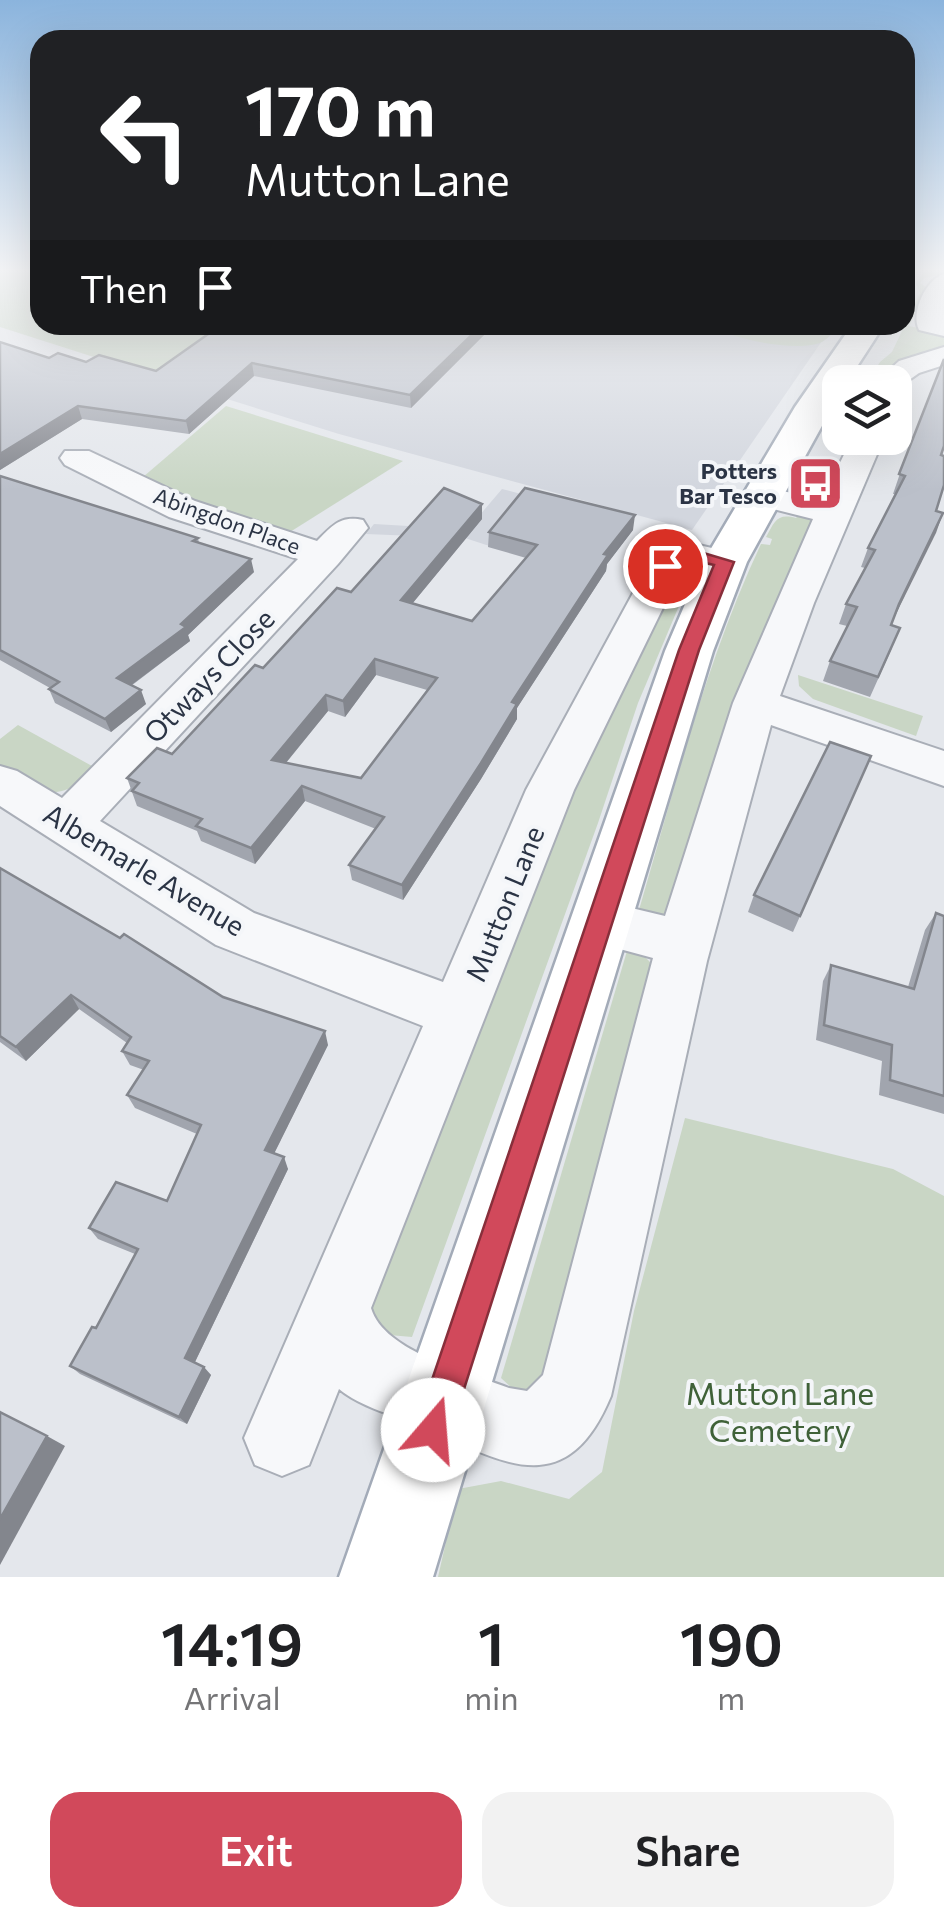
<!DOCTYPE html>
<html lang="en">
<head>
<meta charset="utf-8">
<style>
  :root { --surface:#fff; --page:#f2f2f2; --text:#202124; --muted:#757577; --accent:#d1495b }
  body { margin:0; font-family:Commissioner,sans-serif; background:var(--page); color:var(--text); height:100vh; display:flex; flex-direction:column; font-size:38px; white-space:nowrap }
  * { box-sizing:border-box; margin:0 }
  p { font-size:32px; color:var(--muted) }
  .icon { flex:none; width:55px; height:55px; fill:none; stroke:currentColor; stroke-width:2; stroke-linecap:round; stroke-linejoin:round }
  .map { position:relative; height:1577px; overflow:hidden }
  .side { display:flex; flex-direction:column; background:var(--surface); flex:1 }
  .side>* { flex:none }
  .guide { position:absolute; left:30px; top:30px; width:885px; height:305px; border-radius:30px; box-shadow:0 10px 40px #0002; background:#202124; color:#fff; overflow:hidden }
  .tools { position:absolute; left:822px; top:365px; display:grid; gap:20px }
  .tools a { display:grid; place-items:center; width:90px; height:90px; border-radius:20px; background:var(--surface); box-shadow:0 10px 40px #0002; font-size:50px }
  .pin { position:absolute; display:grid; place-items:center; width:85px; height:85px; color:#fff; margin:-42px; border:5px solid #fff; border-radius:50%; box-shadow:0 2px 10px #0007 }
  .me { position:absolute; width:110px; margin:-55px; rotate:18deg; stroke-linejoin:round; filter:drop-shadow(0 0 8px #0008) }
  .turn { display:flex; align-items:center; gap:35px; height:210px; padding:0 50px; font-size:45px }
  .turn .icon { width:130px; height:130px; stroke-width:2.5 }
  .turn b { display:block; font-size:70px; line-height:85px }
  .then { display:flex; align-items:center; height:95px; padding:0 50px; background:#0003; gap:20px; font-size:38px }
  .eta { display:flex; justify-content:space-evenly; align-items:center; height:170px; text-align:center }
  .eta b { font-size:60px; font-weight:600; line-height:70px }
  .primary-button { display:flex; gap:20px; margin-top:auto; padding:20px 50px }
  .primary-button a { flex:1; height:115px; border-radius:30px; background:var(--accent); color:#fff; font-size:40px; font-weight:600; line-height:115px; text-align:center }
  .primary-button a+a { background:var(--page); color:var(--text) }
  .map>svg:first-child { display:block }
</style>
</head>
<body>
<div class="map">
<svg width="944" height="1577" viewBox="0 0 944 1577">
  <rect width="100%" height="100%" fill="#e4e7ec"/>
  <g fill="#d2d6de">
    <path d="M 225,325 L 833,325 L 692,530 L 339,434 L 150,375 Z"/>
    <path d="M 502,489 L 551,502 L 511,553 L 465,538 L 366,534 L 374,524 L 460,529 L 473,523 Z"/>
  </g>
  <g fill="#c9d6c5">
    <path d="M 0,270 L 40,270 L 40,325 L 222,325 L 150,375 L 0,327 Z"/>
    <path d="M 925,270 L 942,270 L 939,275 L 924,278 L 920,283 L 929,289 L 909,326 L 944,334 L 944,351 L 898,365 L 881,382 L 868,382 L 880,362 L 892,352 L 920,293 L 916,283 Z"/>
    <path d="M 709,325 L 840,325 C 834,331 829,338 822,342 C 798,353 731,339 709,325 Z"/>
    <path d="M 226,406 L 403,461 L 290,532 L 206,505 L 143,477 Z"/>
    <path d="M 799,514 L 815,521 L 673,913 L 663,917 L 639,910 C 675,787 706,661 761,544 L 770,545 L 772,539 L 766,537 C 775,521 777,513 796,518 Z"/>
    <path d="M 679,568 L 695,568 L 638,703 L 598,823 L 412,1337 L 389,1335 L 366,1310 L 540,856 Z"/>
    <path d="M 798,675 L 923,716 L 916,736 L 813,699 L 799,686 Z"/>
    <path d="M 18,725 L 101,771 C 54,801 47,798 0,770 L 0,739 Z"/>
    <path d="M 627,951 L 641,953 L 656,968 L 552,1372 L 531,1392 L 514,1390 L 501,1378 Z"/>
    <path d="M 685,1118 L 893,1169 L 944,1196 L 944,1577 L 438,1577 L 458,1489 L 501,1481 L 569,1499 L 602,1472 L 634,1311 Z"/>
  </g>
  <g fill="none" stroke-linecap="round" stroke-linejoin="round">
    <defs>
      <g id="minor">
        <path d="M 944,274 L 944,336 L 919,330 C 910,313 926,279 944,274 Z"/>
        <path d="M 944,347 L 944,365 L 919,373 L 895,390 L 895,382 L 876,382 L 899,361 Z"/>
        <path d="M 852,438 L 884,438 L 814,603 L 780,696 L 944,751 L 944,786 L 771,725 L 707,961 L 611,1396 C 566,1504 503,1462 423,1427 C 397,1416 360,1407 339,1389 L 309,1465 L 282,1476 L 255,1465 L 244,1438 L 423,1026 L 216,945 L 0,806 L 0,766 L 17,771 L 62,798 L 298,559 L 169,517 L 65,465 L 60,458 L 65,451 L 89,451 L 195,501 L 317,541 C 332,526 340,515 363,520 L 368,528 L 338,564 L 100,821 L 254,913 L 443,982 L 526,790 L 652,558 L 690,543 L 738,554 L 744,562 L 738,570 C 717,575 701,563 680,573 L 574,790 L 371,1308 C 384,1352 468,1372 509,1388 L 527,1391 L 543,1375 L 653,958 L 579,938 L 571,922 L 579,906 L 598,900 L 665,916 L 733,703 L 813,519 L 749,503 L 744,496 L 749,489 L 761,486 L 822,500 Z"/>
      </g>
      <path id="major" d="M 852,325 L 884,325 L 847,382 L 840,382 L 840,393 L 747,562 L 713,651 L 433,1577 L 339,1577 L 665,651 L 703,562 L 795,407 Z"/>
    </defs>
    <use href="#minor" stroke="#a9aeb7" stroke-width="4"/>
    <use href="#major" stroke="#a3abb8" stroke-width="5"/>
    <use href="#minor" fill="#f7f8fa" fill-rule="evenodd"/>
    <use href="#major" fill="#fff" fill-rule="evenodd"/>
  </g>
  <g fill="#a1a5ae" fill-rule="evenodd">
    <path d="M 494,325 L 411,408 L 254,376 L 189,434 L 82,419 L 0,470 L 0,342 L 49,358 L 156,371 Z"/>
    <path d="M 910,444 L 941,455 L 936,511 L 943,513 L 894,618 L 891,625 L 892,648 L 870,697 L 823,681 L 830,661 L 847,626 L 839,624 L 846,604 L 865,568 L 861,567 L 868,548 L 896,494 L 893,494 Z"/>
    <path d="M 0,476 L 198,538 L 199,543 L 254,572 L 188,635 L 190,641 L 131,686 L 146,704 L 111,732 L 55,703 L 49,689 L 50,688 L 0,660 Z"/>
    <path d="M 482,504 L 482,519 L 412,604 L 472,621 L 526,558 L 488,547 L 489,532 L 633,530 L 607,564 L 606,571 L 517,708 L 517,719 L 481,779 L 403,900 L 352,880 L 349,865 L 376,829 L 305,801 L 255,864 L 201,841 L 197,831 L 137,806 L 127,778 L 172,754 L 263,668 L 351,592 ZM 376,675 L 427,690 L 361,778 L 286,763 L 328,711 L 345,717 Z"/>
    <path d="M 871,756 L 793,932 L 748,912 L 754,895 Z"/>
    <path d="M 0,868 L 223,997 L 328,1045 L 274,1153 L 288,1169 L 195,1362 L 211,1375 L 187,1424 L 80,1374 L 70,1366 L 96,1328 L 135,1254 L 98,1239 L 89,1228 L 167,1201 L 197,1134 L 135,1108 L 127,1095 L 144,1070 L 130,1065 L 122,1051 L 127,1043 L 79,1009 L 26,1061 L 0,1042 Z"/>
    <path d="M 936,913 L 944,916 L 944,1114 L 879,1095 L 882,1061 L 816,1040 L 823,981 L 831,965 L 908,987 L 925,930 Z"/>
  </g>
  <g fill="#83868d">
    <path d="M 482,325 L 494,325 L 411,408 L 410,395 Z"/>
    <path d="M 252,363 L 254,376 L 189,434 L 186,421 Z"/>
    <path d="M 78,406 L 82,419 L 0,470 L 0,454 Z"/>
    <path d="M 482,504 L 482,519 L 402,616 L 401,600 Z"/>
    <path d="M 943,513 L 936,533 L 891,624 L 899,604 Z"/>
    <path d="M 635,515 L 633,530 L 607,564 L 606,571 L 517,708 L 517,719 L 481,779 L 403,900 L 402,885 L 512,702 L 604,554 Z"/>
    <path d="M 251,559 L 254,572 L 188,635 L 190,641 L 122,692 L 117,678 L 181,624 Z"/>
    <path d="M 375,659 L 376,675 L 345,717 L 343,701 Z"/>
    <path d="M 141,690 L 146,704 L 111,732 L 105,719 Z"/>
    <path d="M 326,695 L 328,711 L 275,776 L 272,760 Z"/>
    <path d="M 302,786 L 305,801 L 255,864 L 251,848 Z"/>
    <path d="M 71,995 L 79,1009 L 26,1061 L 16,1047 Z"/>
    <path d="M 325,1031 L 328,1045 L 270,1162 L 265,1150 Z"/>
    <path d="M 284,1157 L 288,1169 L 193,1366 L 185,1358 Z"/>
    <path d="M 204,1367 L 211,1375 L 187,1424 L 179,1417 Z"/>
    <path d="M 47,1436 L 65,1446 L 0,1565 L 0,1519 Z"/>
  </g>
  <g fill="#bbc0ca" stroke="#83868d" stroke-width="2.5" fill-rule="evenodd">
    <path d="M 221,325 L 482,325 L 410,395 L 252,363 L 186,421 L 78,406 L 0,454 L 0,342 L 49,358 L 58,353 L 86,362 L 99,355 L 156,371 Z"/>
    <path d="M 944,359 L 944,446 L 941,455 L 944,456 L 944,485 L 936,511 L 943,513 L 899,604 L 891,625 L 900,628 L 878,677 L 830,661 L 857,607 L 846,604 L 875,550 L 868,548 L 905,476 L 899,474 Z"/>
    <path d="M 0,476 L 198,538 L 193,541 L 251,559 L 181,624 L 186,627 L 117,678 L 141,690 L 105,719 L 49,689 L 59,682 L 0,650 Z"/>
    <path d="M 444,488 L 482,504 L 401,600 L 472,621 L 537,545 L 489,532 L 525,488 L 635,515 L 604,554 L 608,555 L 512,702 L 517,704 L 481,763 L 402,885 L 349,865 L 384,817 L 302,786 L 251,848 L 196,826 L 202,819 L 132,791 L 139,783 L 127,778 L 157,748 L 172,754 L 255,665 L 263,668 L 337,588 L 351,592 ZM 375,659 L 437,678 L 361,778 L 272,760 L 326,695 L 343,701 Z"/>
    <path d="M 830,742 L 871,756 L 800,916 L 754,895 Z"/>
    <path d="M 0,868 L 120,938 L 124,934 L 223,997 L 325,1031 L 265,1150 L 284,1157 L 185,1358 L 204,1367 L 179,1417 L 70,1366 L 92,1327 L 96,1328 L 138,1249 L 89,1228 L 116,1182 L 167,1201 L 201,1125 L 127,1095 L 149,1061 L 122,1051 L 131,1037 L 71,995 L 16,1047 L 0,1036 Z"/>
    <path d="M 936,913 L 944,916 L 944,1096 L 890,1080 L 892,1045 L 824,1025 L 831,965 L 914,989 Z"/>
    <path d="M 0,1412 L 47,1436 L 0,1519 Z"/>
  </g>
  <linearGradient id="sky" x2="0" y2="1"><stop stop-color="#8bb4dd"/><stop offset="0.55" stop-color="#f3f4f6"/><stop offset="1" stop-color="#f3f4f6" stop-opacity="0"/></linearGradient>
  <rect width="944" height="490" fill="url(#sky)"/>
  <path fill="#d1495b" stroke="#882f3b" stroke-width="2.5" d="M 690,549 L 734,562 L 699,650 L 451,1430 L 445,1442 L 433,1448 L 420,1442 L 415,1430 L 679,650 L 714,565 L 692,560 L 665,572 L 656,566 Z"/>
  <defs>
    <symbol id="bus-square" viewBox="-11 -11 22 22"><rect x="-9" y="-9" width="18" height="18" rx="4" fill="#d1495b" stroke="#f4f6f9"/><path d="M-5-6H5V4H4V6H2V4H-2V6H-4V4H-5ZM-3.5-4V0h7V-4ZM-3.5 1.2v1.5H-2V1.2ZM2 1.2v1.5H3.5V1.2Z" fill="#fff"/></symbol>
  </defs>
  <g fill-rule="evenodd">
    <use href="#bus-square" x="784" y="452" width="63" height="63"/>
  </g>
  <g text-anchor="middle" stroke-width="8" stroke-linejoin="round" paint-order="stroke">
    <g font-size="22" font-weight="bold" fill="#2b3445" stroke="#f4f6f9" text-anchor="end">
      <text x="777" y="479">Potters<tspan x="777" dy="25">Bar Tesco</tspan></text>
    </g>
    <g font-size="22" fill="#2b3445" stroke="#f4f6f9">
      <text transform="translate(227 521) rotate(20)" y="8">Abingdon Place</text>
    </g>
    <g font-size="28" fill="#2b3445" stroke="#f4f6f9">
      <text transform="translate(209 676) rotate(-46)" y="10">Otways Close</text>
      <text transform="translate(144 870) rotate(31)" y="10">Albemarle Avenue</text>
      <text transform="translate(505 904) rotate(-68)" y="10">Mutton Lane</text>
    </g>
    <g font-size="32" fill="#3f6138" stroke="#f4f6f9">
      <text x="780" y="1405">Mutton Lane<tspan x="780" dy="37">Cemetery</tspan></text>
    </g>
  </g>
</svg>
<div class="tools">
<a><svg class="icon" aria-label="layers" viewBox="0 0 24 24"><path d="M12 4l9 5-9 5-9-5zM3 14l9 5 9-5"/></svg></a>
</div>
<div class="pin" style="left:665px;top:566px;background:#d93025"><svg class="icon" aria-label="arrive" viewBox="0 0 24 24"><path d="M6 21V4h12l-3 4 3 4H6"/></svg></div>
<svg class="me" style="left:433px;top:1430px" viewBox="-20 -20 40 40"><circle r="19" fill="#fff"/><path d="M0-13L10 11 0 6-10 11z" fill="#d1495b"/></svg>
<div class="guide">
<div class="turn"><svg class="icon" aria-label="left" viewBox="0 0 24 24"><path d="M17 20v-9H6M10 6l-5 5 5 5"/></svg><div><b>170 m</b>Mutton Lane</div></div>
<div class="then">Then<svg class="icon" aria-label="arrive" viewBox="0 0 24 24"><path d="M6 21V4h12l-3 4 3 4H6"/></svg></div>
</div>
</div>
<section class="side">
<div class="eta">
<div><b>14:19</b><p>Arrival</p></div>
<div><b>1</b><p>min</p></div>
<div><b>190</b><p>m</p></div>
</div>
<div class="primary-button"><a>Exit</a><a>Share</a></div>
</section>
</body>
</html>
